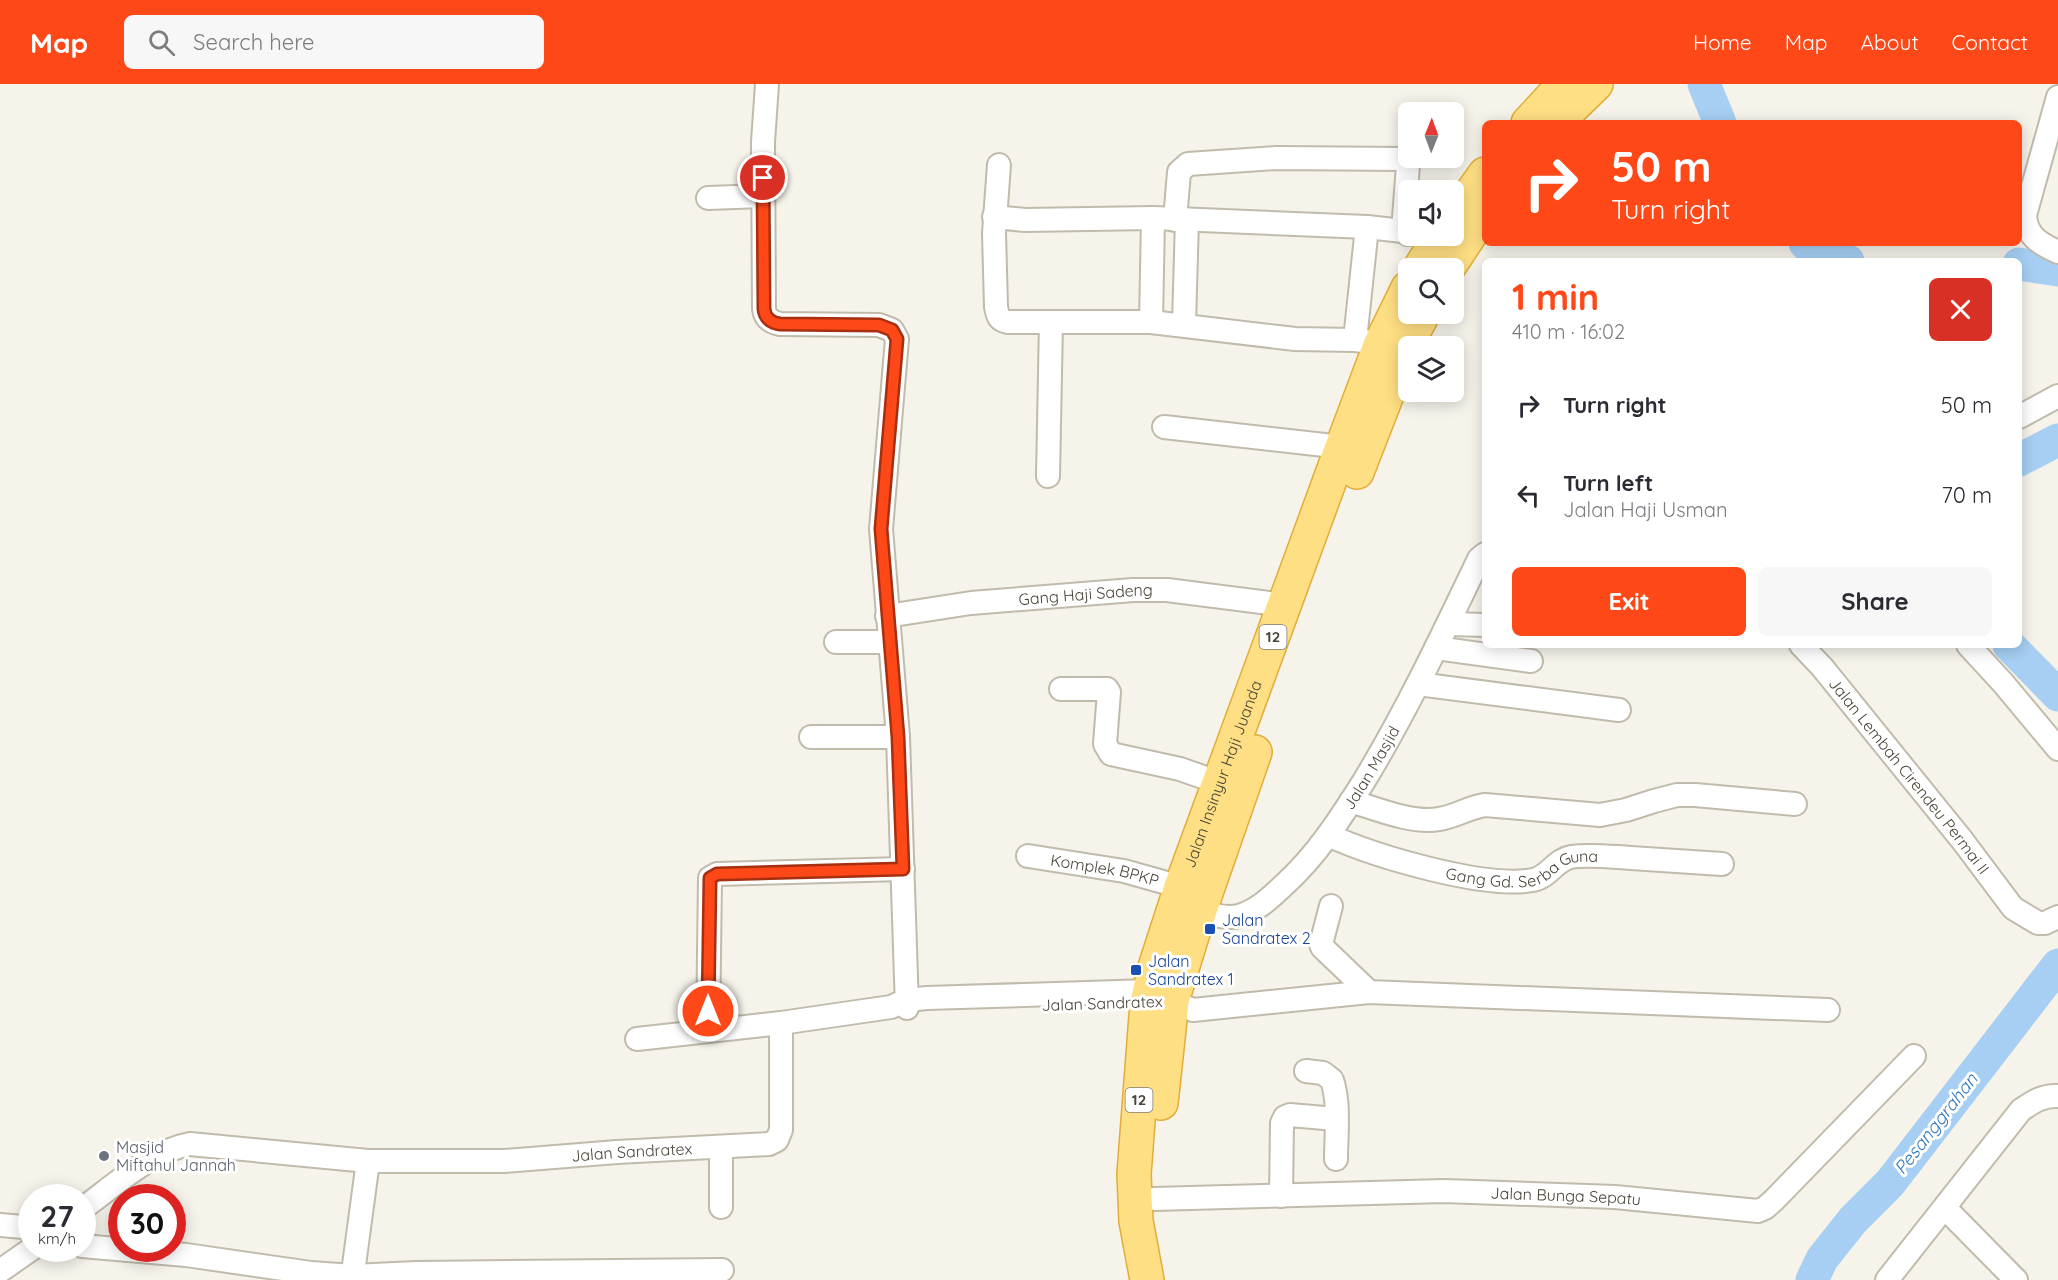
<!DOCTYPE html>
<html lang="en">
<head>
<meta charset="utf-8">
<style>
  :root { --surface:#fff; --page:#f7f7f7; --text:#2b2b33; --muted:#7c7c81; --accent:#ff4818 }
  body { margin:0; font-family:Quicksand,sans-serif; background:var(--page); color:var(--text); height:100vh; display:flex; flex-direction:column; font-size:22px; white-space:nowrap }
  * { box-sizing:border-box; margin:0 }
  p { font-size:20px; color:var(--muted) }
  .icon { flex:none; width:33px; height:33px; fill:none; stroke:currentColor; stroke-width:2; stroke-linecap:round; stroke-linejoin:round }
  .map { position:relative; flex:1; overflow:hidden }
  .panel { position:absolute; left:1482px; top:174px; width:540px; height:390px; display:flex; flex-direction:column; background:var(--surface); border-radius:9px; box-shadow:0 3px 15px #0003 }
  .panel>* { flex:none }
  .guide { position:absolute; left:1482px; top:36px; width:540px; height:126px; border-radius:9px; box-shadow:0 3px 15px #0003; background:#ff4818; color:#fff; overflow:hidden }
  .needle { width:39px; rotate:1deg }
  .fabs { position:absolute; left:1398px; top:18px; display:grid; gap:12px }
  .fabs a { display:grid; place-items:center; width:66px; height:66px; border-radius:9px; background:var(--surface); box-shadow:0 3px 15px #0003; font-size:30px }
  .speed { position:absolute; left:18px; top:1100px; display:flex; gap:12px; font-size:30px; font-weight:700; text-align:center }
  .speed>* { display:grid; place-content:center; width:78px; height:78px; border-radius:50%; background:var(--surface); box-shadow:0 3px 15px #0003; line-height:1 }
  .speed small { font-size:15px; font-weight:400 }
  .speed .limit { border:9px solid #d22; background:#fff; color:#111 }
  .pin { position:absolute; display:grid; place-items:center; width:51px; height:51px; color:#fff; margin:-26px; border:3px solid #fff; border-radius:50%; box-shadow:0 2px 6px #0007 }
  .me { position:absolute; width:66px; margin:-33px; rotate:0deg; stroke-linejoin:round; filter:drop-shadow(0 0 4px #0008) }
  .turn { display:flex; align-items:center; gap:21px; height:126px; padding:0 30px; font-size:27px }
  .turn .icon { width:78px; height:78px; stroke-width:2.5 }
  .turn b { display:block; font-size:42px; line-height:51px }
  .round { display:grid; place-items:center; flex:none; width:63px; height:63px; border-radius:9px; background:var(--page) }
  .head { display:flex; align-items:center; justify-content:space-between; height:102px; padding:0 30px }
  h1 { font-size:36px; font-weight:700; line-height:45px; color:var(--accent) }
  .primary-button { display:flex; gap:12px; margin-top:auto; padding:12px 30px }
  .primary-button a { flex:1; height:69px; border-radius:9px; background:var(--accent); color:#fff; font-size:24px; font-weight:700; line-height:69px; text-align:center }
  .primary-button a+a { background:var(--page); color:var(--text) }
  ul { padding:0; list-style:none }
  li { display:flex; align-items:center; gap:18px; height:90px; padding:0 30px }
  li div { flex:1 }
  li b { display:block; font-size:22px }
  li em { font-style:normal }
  header { display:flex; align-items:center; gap:36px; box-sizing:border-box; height:84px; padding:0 30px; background:var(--accent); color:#fff }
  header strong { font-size:28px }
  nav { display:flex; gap:33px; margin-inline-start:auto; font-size:21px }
  .search { width:420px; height:54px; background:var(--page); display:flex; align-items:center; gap:15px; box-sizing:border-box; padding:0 21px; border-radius:9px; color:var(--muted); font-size:22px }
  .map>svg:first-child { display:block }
</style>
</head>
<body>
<header>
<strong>Map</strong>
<div class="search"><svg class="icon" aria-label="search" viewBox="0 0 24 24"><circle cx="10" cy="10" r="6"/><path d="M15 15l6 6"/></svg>Search here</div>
<nav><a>Home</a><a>Map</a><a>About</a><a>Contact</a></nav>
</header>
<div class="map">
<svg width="2058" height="1196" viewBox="0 0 2058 1196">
  <rect width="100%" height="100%" fill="#f5f3ea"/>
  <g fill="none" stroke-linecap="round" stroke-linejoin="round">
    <g stroke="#a6cff3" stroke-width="33">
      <path d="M 1704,0 L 1720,39"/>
      <path d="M 1805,159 L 1809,163 L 1848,177"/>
      <path d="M 2019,180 L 2058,186"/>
      <path d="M 2019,376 L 2058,356"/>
      <path d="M 2009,561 L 2058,611"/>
      <path d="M 1812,1196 L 1822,1175 L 1853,1136 L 1890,1099 L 2058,881"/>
    </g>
    <defs>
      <g id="minor">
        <path d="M 767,0 L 763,58 L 764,225 C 765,234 771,238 780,240 L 879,241 L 892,246 L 897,255 L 881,445 L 898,653 L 907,924"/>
        <path d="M 2058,13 L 2025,131 C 2026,152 2040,160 2058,168"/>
        <path d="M 999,81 L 994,149 L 996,223 C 998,232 998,236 1008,238 L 1151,238 L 1295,255 L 1355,256 L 1381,259"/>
        <path d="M 708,114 L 763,112"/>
        <path d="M 994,133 L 1025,136 L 1153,134 L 1367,143 L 1403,147 L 1408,150"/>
        <path d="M 1175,136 L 1179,88 L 1188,80 L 1276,74 L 1405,75 L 1408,77 L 1408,81 L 1403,147"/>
        <path d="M 1151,238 L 1153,134"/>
        <path d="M 1184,240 L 1187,136"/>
        <path d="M 1355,256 L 1367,143"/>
        <path d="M 2019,333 L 2058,312"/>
        <path d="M 1164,343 L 1342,363"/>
        <path d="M 1048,392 L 1051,238"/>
        <path id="s1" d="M 887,532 L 971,519 L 1133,506 L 1167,506 L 1284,521"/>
        <path d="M 1448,540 L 1485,541"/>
        <path d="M 836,558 L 889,558"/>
        <path id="s2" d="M 1801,561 L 1822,583 L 1962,756 L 2013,824 L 2038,839 L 2045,839 L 2058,833"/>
        <path d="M 1968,561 L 2003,599 L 2058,665"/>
        <path d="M 1436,564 L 1531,577"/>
        <path d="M 1418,600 L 1619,626"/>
        <path d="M 1061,605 L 1107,605 L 1109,608 L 1105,660 L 1111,670 L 1180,685 L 1220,699"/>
        <path d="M 811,653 L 898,653"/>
        <path d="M 1351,717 C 1377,725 1413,740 1439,735 C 1455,733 1469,723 1485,721 L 1600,731 L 1626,726 L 1654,717 L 1677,711 L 1695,711 L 1795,720"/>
        <path id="s3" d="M 1328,751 C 1374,772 1484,805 1533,796 C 1549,793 1555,776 1571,773 C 1590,770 1612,773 1631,774 C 1661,776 1692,778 1722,780"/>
        <path id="s4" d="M 1028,772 L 1124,787 L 1181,803"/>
        <path d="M 1331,822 L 1321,860 L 1322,863 L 1369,908"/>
        <path id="s5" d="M 1200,826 C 1212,831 1226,835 1239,832 C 1258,826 1270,814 1284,801 C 1317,771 1340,735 1364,697 C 1407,626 1443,550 1479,475 L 1485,470"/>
        <path d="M 708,947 L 710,794 L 717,790 L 903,785"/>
        <path d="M 637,955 L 781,939 L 891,923 L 907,916 L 927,914 L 1149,907 L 1193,926 L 1369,908 L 1828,926"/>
        <path d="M 1306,987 L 1323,989 L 1332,996 C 1340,1020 1336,1050 1336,1075"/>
        <path d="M 1281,1112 L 1282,1039 L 1285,1033 L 1290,1031 L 1336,1035"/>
        <path id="s6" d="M 1154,1115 L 1444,1107 L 1615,1113 L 1758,1127 L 1765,1124 L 1774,1116 L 1914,972"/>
        <path d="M 721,1123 L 721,1063"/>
        <path d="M 1945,1124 L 2016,1196"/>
        <path id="s7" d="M 82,1125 C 114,1102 151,1067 190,1060 L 368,1077 L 504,1077 L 617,1068 L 769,1060 L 777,1056 L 781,1046 L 781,939"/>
        <path d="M 0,1141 L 23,1143 L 32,1146"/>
        <path d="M 82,1162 L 186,1171 L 311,1189 L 353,1192 L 416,1189 L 722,1186"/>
        <path d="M 0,1187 L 33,1164"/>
        <path d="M 352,1196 L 368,1077"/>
        <path d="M 1887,1196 L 2021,1026 C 2033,1018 2043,1011 2058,1012"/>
      </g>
      <g id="trunk">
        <path d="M 1528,39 L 1564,0"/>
        <path d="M 1556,39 L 1596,0"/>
        <path d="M 1454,133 L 1485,90"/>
        <path d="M 1420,184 L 1440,152"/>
        <path d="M 1448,184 L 1485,128"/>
        <path d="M 1357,388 L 1406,262 L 1423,230"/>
        <path d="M 1161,1019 L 1172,917 L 1200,826 L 1255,668"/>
        <path id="s8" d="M 1147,1196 L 1136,1137 L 1134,1090 L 1147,919 L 1155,883 L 1181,803 L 1342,363 L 1381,259 L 1408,204"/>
      </g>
    </defs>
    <use href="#minor" stroke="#c1bbac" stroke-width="26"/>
    <use href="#trunk" stroke="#e2ad38" stroke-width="36"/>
    <use href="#minor" stroke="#fff" stroke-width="22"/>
    <use href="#trunk" stroke="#ffdf83" stroke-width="33"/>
  </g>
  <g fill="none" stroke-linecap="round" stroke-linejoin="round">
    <defs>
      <path id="route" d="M 708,927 L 710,794 L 717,790 L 903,785 L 898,653 L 881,445 L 897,255 L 892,246 L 879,241 L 780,240 C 771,239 765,234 764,225 L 763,94"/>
    </defs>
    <use href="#route" stroke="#a62f10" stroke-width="15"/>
    <use href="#route" stroke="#ff4818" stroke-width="10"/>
  </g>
  <g fill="#1a4fb4" stroke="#fff" stroke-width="2">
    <rect x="1204" y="839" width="12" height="12" rx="3"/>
    <rect x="1130" y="880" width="12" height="12" rx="3"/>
  </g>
  <circle fill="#6b7280" stroke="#fff" stroke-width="2" cx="104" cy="1072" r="6"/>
  <g text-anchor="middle" stroke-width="6" stroke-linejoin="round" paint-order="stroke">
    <g fill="#fff" stroke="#807c74" stroke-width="1.5">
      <rect x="1259.5" y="541" width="27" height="24" rx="4.5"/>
      <rect x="1125.5" y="1004" width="27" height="24" rx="4.5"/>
    </g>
    <g font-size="15" font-weight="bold" fill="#4a4438">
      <text x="1273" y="558">12</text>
      <text x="1139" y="1021">12</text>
    </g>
    <g font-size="16" fill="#4a4438" stroke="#fff">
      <text dy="6" stroke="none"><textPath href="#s1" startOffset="200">Gang Haji Sadeng</textPath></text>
      <text dy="6" stroke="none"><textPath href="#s5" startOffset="242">Jalan Masjid</textPath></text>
      <text dy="6" stroke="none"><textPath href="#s8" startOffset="520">Jalan Insinyur Haji Juanda</textPath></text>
      <text dy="6" stroke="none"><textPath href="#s2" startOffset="170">Jalan Lembah Cirendeu Permai II</textPath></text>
      <text dy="6" stroke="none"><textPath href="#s3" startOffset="204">Gang Gd. Serba Guna</textPath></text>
      <text dy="6" stroke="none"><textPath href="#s4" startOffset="78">Komplek BPKP</textPath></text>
      <text transform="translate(1102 919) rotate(-2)" y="6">Jalan Sandratex</text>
      <text dy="6" stroke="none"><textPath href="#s7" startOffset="570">Jalan Sandratex</textPath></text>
      <text dy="6" stroke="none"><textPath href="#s6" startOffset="412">Jalan Bunga Sepatu</textPath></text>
    </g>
    <g font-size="16" fill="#164399" stroke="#fff" text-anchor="start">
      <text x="1222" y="842">Jalan<tspan x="1222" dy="18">Sandratex 2</tspan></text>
      <text x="1148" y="883">Jalan<tspan x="1148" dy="18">Sandratex 1</tspan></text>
    </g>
    <g font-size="16" fill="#5b616d" stroke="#fff" text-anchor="start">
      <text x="116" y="1069">Masjid<tspan x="116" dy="18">Miftahul Jannah</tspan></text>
    </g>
    <g font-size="18" font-style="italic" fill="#2d76ba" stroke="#fff">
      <text transform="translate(1936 1040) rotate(-52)" y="6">Pesanggrahan</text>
    </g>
  </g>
</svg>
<div class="fabs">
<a><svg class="needle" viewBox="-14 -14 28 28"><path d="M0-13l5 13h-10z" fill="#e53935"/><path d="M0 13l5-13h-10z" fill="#7c7c81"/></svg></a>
<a><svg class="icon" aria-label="sound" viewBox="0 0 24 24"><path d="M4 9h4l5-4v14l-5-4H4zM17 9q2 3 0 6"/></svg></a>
<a><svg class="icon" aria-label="search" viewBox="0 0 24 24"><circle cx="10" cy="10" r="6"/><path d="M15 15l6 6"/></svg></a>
<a><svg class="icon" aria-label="layers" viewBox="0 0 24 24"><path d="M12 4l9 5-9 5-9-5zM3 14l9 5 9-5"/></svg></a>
</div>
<div class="speed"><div>27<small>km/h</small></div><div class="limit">30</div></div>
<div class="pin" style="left:763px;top:94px;background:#d93025"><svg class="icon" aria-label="arrive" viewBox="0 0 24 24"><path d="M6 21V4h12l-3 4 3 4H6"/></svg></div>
<svg class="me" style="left:708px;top:927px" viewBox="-20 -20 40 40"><circle r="17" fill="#ff4818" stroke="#fff" stroke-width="3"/><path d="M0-11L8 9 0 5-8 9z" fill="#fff"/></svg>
<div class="guide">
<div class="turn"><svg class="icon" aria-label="right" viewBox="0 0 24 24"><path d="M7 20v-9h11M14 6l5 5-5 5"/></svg><div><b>50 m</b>Turn right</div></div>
</div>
<section class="panel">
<div class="head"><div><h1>1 min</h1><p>410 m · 16:02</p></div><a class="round" style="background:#d93025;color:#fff"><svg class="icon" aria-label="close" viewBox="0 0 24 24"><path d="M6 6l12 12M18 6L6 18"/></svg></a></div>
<ul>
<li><svg class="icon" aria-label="right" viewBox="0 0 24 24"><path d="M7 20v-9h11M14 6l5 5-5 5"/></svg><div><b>Turn right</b></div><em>50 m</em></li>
<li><svg class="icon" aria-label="left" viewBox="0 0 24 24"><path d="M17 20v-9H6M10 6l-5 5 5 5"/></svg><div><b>Turn left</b><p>Jalan Haji Usman</p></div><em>70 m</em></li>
</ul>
<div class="primary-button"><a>Exit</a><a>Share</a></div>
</section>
</div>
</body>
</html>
